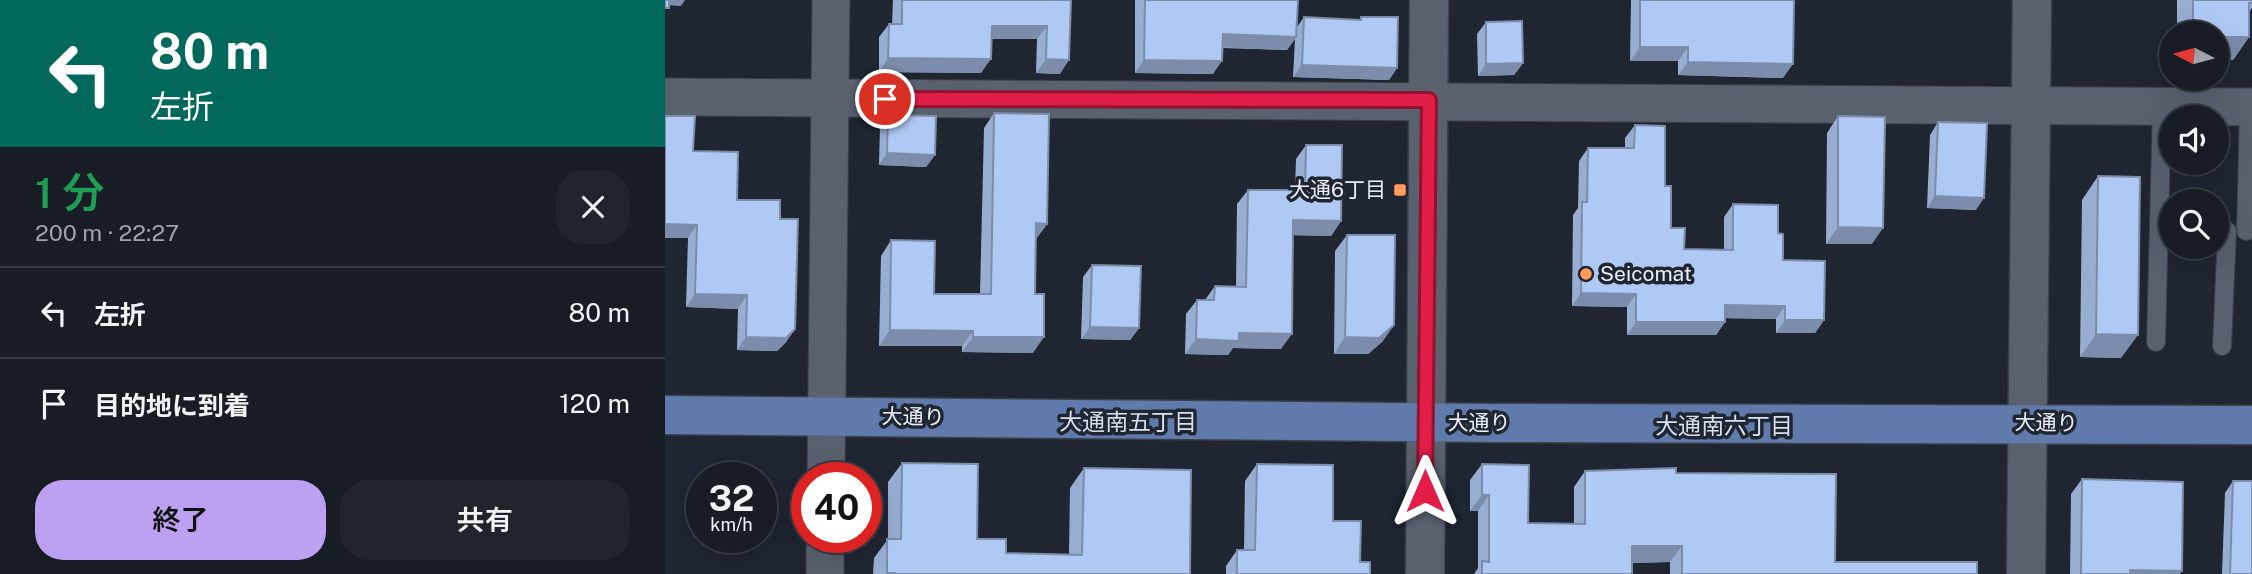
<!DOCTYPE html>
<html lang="ja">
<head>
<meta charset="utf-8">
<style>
  :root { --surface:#171c25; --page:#20252d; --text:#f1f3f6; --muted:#9ea1a7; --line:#363a42; --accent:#bca0f2 }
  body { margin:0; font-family:"Public Sans","Noto Sans JP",sans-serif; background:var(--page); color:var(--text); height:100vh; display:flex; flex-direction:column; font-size:26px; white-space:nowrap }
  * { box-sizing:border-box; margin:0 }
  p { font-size:23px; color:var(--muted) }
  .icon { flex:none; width:38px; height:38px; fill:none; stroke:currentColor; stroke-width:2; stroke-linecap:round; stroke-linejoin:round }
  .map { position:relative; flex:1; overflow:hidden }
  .side { display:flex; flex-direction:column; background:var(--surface); width:665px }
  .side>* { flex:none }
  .banner { background:#00695c; color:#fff; overflow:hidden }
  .needle { width:46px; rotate:276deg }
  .tools { position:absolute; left:1494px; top:21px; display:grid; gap:14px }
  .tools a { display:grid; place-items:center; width:70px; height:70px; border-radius:50%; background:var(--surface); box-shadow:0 7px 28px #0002,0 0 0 2px var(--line); font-size:35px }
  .speed { position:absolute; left:21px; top:462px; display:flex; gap:14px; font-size:35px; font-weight:700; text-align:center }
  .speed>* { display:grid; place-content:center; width:91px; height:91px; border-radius:50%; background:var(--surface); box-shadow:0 7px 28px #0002,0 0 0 2px var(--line); line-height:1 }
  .speed small { font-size:18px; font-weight:400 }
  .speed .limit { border:10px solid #d22; background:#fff; color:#111 }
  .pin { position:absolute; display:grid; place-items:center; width:60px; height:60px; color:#fff; margin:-30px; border:4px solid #fff; border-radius:50%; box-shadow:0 2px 7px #0007 }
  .me { position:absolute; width:77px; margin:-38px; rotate:0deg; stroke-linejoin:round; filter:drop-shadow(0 0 5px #0008) }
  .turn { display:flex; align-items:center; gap:24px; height:147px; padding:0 35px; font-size:32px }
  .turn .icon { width:91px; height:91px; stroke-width:2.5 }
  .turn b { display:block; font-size:49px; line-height:60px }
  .round { display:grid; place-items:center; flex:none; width:74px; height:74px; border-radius:28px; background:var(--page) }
  .head { display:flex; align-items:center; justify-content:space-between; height:119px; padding:0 35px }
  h1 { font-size:42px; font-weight:600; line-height:52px; color:#1e9e55 }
  .primary-button { display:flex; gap:14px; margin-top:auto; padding:14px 35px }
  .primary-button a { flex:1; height:80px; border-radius:28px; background:var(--accent); color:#111; font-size:28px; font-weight:600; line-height:80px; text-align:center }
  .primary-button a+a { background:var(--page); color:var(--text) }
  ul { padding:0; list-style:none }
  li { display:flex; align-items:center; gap:21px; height:91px; padding:0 35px; border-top:2px solid var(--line) }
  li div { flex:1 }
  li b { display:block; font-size:26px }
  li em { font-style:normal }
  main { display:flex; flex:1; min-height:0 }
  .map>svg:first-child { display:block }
</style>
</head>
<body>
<main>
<section class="side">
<div class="banner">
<div class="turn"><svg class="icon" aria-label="left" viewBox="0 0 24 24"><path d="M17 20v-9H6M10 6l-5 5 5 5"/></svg><div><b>80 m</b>左折</div></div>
</div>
<div class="head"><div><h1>1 分</h1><p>200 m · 22:27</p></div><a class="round"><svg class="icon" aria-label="close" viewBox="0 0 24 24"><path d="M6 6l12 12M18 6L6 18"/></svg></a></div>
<ul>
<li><svg class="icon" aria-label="left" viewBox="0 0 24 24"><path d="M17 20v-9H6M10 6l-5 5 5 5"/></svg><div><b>左折</b></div><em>80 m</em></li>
<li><svg class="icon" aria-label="arrive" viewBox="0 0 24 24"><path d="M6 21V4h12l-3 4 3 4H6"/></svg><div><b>目的地に到着</b></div><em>120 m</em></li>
</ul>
<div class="primary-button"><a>終了</a><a>共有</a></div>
</section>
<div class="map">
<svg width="1587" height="574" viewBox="0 0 1587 574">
  <rect width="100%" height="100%" fill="#1f2531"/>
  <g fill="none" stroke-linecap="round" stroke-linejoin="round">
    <defs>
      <g id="service">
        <path d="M 1552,231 L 1562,231 L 1557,346"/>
        <path d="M 1581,231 L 1584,107"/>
        <path d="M 1491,342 L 1497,106"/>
      </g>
      <g id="minor">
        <path d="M 0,97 L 1587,107"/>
        <path d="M 161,478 L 166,0"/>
        <path d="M 160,574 L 160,537"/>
      </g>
      <g id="tertiary">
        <path d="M 760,574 L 764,0"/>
        <path d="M 1361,574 L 1367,0"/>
      </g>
      <path id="trunk" d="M 0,415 L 829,423 L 1587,425"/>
    </defs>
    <use href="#service" stroke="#3a404a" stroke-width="20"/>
    <use href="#minor" stroke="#3a404a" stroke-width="39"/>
    <use href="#tertiary" stroke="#3a404a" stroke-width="41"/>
    <use href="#trunk" stroke="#3a404a" stroke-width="41"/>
    <use href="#service" stroke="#59606e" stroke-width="18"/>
    <use href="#minor" stroke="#59606e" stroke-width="37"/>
    <use href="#tertiary" stroke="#59606e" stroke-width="38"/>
    <use href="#trunk" stroke="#607bab" stroke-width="38"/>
  </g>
  <g fill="#97add2">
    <path d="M 228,0 L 406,0 L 395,74 L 371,73 L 372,39 L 326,39 L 316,73 L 214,72 L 214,37 L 224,24 L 227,24 Z"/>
    <path d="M 470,0 L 633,0 L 632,27 L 639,17 L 694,20 L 696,17 L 732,68 L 724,80 L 628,77 L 630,39 L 622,50 L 557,48 L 548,74 L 470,73 Z"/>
    <path d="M 966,0 L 1129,0 L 1118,78 L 1013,75 L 1013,61 L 965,61 Z"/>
    <path d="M 1512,0 L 1587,0 L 1587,8 L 1584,12 L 1584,37 L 1568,60 L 1552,33 L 1512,33 Z"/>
    <path d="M 821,22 L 858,63 L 849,75 L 813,76 L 812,34 Z"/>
    <path d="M 329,113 L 382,224 L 371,239 L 368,353 L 297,352 L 297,346 L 214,346 L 216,256 L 226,240 L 269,294 L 315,294 L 319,128 Z"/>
    <path d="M 223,115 L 270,155 L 261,167 L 214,165 L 215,127 Z"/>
    <path d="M 0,116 L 28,151 L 72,200 L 115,219 L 130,329 L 121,342 L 112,351 L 72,350 L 73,309 L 21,307 L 23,238 L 0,238 Z"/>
    <path d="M 1173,116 L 1207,244 L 1161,244 L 1162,133 Z"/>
    <path d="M 1273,122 L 1311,210 L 1262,208 L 1265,135 Z"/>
    <path d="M 970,125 L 1000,186 L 1006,228 L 1019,249 L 1059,250 L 1059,217 L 1068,204 L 1113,233 L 1118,260 L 1159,320 L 1150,333 L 1111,333 L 1111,319 L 1060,318 L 1060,322 L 1051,335 L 962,335 L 962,307 L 907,306 L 908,215 L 913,208 L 914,161 L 923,148 L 960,148 L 960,138 Z"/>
    <path d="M 641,145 L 676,221 L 666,236 L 628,235 L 616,349 L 568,348 L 563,355 L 520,354 L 521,314 L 532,300 L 540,300 L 550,286 L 571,287 L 572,204 L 583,190 L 630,190 L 631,159 Z"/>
    <path d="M 1433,176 L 1456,358 L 1415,357 L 1417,200 Z"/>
    <path d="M 682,235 L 718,341 L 703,354 L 669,354 L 670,251 Z"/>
    <path d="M 427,265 L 474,328 L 465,340 L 416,339 L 418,277 Z"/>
    <path d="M 237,463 L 312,539 L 341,553 L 404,554 L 405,488 L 419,468 L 525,574 L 208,574 L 209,558 L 223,539 L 223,482 Z"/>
    <path d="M 592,464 L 668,521 L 695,562 L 705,574 L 561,574 L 561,566 L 572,550 L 579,550 L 580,481 Z"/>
    <path d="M 817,464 L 863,523 L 909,524 L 909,487 L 920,471 L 1011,473 L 1170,562 L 1312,574 L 1005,574 L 1005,562 L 967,563 L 967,574 L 809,574 L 813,568 L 813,511 L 805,511 L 805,480 Z"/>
    <path d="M 1417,479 L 1515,574 L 1405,574 L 1406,494 Z"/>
    <path d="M 1568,481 L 1587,574 L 1557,574 L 1560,493 Z"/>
  </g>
  <g fill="#7b8dab">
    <path d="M 0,0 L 20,0 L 16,6 L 0,5 Z"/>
    <path d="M 327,26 L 382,26 L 372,39 L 317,39 Z"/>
    <path d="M 558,34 L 631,37 L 622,50 L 548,47 Z"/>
    <path d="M 1552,37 L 1584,37 L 1568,60 L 1552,61 Z"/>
    <path d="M 975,47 L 1023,47 L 1013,61 L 965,61 Z"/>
    <path d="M 223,58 L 326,59 L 316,73 L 214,72 Z"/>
    <path d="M 381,59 L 404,60 L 395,74 L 371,73 Z"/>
    <path d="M 479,60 L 557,61 L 548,74 L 470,73 Z"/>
    <path d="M 1023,62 L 1128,64 L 1118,78 L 1013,75 Z"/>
    <path d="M 858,63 L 849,75 L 813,76 L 821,64 Z"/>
    <path d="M 637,65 L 732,68 L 724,80 L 628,77 Z"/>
    <path d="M 222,153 L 270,155 L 261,167 L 214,165 Z"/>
    <path d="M 1270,196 L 1319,198 L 1311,210 L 1262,208 Z"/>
    <path d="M 628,220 L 676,221 L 666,236 L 618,235 Z"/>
    <path d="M 371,223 L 382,224 L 371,239 L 360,239 Z"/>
    <path d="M 0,224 L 32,225 L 23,238 L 0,238 Z"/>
    <path d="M 1173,227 L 1218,228 L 1207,244 L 1161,244 Z"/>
    <path d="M 916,293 L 971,294 L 962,307 L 907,306 Z"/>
    <path d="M 30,294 L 82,295 L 73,309 L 21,307 Z"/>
    <path d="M 1060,305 L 1120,306 L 1111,319 L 1051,318 Z"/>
    <path d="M 1120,320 L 1159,320 L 1150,333 L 1111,333 Z"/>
    <path d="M 971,322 L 1060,322 L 1051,335 L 962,335 Z"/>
    <path d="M 729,325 L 718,341 L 703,354 L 669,354 L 680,337 Z"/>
    <path d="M 425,327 L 474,328 L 465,340 L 416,339 Z"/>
    <path d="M 130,329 L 121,342 L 112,351 L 72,350 L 81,337 Z"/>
    <path d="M 225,330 L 308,331 L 297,346 L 214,346 Z"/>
    <path d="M 574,333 L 627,334 L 616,349 L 568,348 L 563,355 L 520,354 L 531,339 Z"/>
    <path d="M 1431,334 L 1473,335 L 1456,358 L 1415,357 Z"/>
    <path d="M 308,337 L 379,337 L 368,353 L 297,352 Z"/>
    <path d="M 817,495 L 824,495 L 813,511 L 805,511 Z"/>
    <path d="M 967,546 L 1017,546 L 1005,562 L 955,563 Z"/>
    <path d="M 1465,570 L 1517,571 L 1515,574 L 1462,574 Z"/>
  </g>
  <g fill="#b0c9f4" stroke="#7b8dab" stroke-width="2">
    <rect x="0" y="0" width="4" height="8"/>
    <path d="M 237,0 L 406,0 L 404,60 L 381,59 L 382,26 L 327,26 L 326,59 L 223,58 L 224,24 L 237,24 Z"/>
    <path d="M 480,0 L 633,0 L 631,37 L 558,34 L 557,61 L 479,60 Z"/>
    <path d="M 975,0 L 1129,0 L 1128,64 L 1023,62 L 1023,47 L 975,47 Z"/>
    <path d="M 1528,0 L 1587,0 L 1587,3 L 1584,3 L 1584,37 L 1552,37 L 1552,33 L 1528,33 Z"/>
    <path d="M 639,17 L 696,20 L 696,17 L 733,17 L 732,68 L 637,65 Z"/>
    <path d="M 857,21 L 858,63 L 821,64 L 821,22 Z"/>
    <path d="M 329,113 L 384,114 L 382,224 L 371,223 L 370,294 L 379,294 L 379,337 L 308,337 L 308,331 L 225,330 L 226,240 L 270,241 L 269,294 L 326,294 Z"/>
    <path d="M 223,115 L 271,116 L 270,155 L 222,153 Z"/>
    <path d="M 0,116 L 30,116 L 28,151 L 73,152 L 72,200 L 115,200 L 115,219 L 133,219 L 130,329 L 121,338 L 81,337 L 82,295 L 30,294 L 32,225 L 0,224 Z"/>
    <path d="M 1173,116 L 1220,117 L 1218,228 L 1173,227 Z"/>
    <path d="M 1273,122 L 1322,123 L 1319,198 L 1270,196 Z"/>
    <path d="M 970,125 L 1000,126 L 1000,186 L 1006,186 L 1006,228 L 1020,228 L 1019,249 L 1068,250 L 1068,204 L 1113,205 L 1113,233 L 1118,234 L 1118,260 L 1160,261 L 1159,320 L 1120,320 L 1120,306 L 1060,305 L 1060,322 L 971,322 L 971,294 L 916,293 L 917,202 L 922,202 L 923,148 L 969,148 Z"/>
    <path d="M 641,145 L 677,145 L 676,221 L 628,220 L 627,334 L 574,333 L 574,341 L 531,339 L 532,300 L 549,300 L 550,286 L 581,287 L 583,190 L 640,190 Z"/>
    <path d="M 1433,176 L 1475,177 L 1473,335 L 1431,334 Z"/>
    <path d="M 682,235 L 730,235 L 729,325 L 714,338 L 680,337 Z"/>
    <path d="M 427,265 L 476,266 L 474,328 L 425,327 Z"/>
    <path d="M 237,463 L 313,464 L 312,539 L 341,539 L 341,553 L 417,555 L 419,468 L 526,470 L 525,574 L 230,574 L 230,573 L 222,573 L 222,539 L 236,539 Z"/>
    <path d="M 592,464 L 668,465 L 668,521 L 696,521 L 695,562 L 705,562 L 705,574 L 572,574 L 572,550 L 590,550 Z"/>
    <path d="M 817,464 L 864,465 L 863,523 L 920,524 L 920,471 L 1011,468 L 1011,473 L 1171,474 L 1170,562 L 1312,562 L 1312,574 L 1017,574 L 1017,546 L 967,546 L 967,574 L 817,574 L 817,561 L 824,562 L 824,495 L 817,495 Z"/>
    <path d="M 1417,479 L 1518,482 L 1517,571 L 1465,570 L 1465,574 L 1416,574 Z"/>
    <path d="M 1568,481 L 1587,481 L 1587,574 L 1565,574 Z"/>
  </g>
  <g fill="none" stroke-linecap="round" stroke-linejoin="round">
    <defs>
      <path id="route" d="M 220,99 L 764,100 L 760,491"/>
    </defs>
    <use href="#route" stroke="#92132f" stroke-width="18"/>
    <use href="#route" stroke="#e11d48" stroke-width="12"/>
  </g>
  <g fill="#ff9b5b" stroke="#1f2531" stroke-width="2.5">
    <rect x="728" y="183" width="14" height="14" rx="3.5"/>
    <circle cx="921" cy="274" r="7"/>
  </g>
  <g text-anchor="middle" stroke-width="7" stroke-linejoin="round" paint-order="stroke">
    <g font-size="21" fill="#ebf0f8" stroke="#1f2531" text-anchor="end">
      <text x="721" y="197">大通6丁目</text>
      <text x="935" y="281" text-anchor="start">Seicomat</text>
    </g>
    <g font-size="21" fill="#ebf0f8" stroke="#1f2531">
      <text transform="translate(248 417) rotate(1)" y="7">大通り</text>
      <text x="814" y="430">大通り</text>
      <text transform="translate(1381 423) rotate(1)" y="7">大通り</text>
    </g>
    <g font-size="23" fill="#d5dfef" stroke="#1f2531">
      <text x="463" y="430">大通南五丁目</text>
      <text x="1059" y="434">大通南六丁目</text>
    </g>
  </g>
</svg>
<div class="tools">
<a><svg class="needle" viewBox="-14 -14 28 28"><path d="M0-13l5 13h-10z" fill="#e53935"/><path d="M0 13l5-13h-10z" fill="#9ea1a7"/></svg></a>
<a><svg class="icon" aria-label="sound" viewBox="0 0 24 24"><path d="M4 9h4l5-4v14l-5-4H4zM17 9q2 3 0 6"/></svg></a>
<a><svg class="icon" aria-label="search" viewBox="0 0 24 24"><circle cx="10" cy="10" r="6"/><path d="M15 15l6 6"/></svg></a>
</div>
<div class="speed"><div>32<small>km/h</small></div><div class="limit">40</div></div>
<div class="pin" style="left:220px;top:99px;background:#d93025"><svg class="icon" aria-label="arrive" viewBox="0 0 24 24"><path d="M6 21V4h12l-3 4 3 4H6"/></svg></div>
<svg class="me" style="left:760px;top:491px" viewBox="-20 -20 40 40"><path d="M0-17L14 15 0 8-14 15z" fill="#e11d48" stroke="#fff" stroke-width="4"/></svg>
</div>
</main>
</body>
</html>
